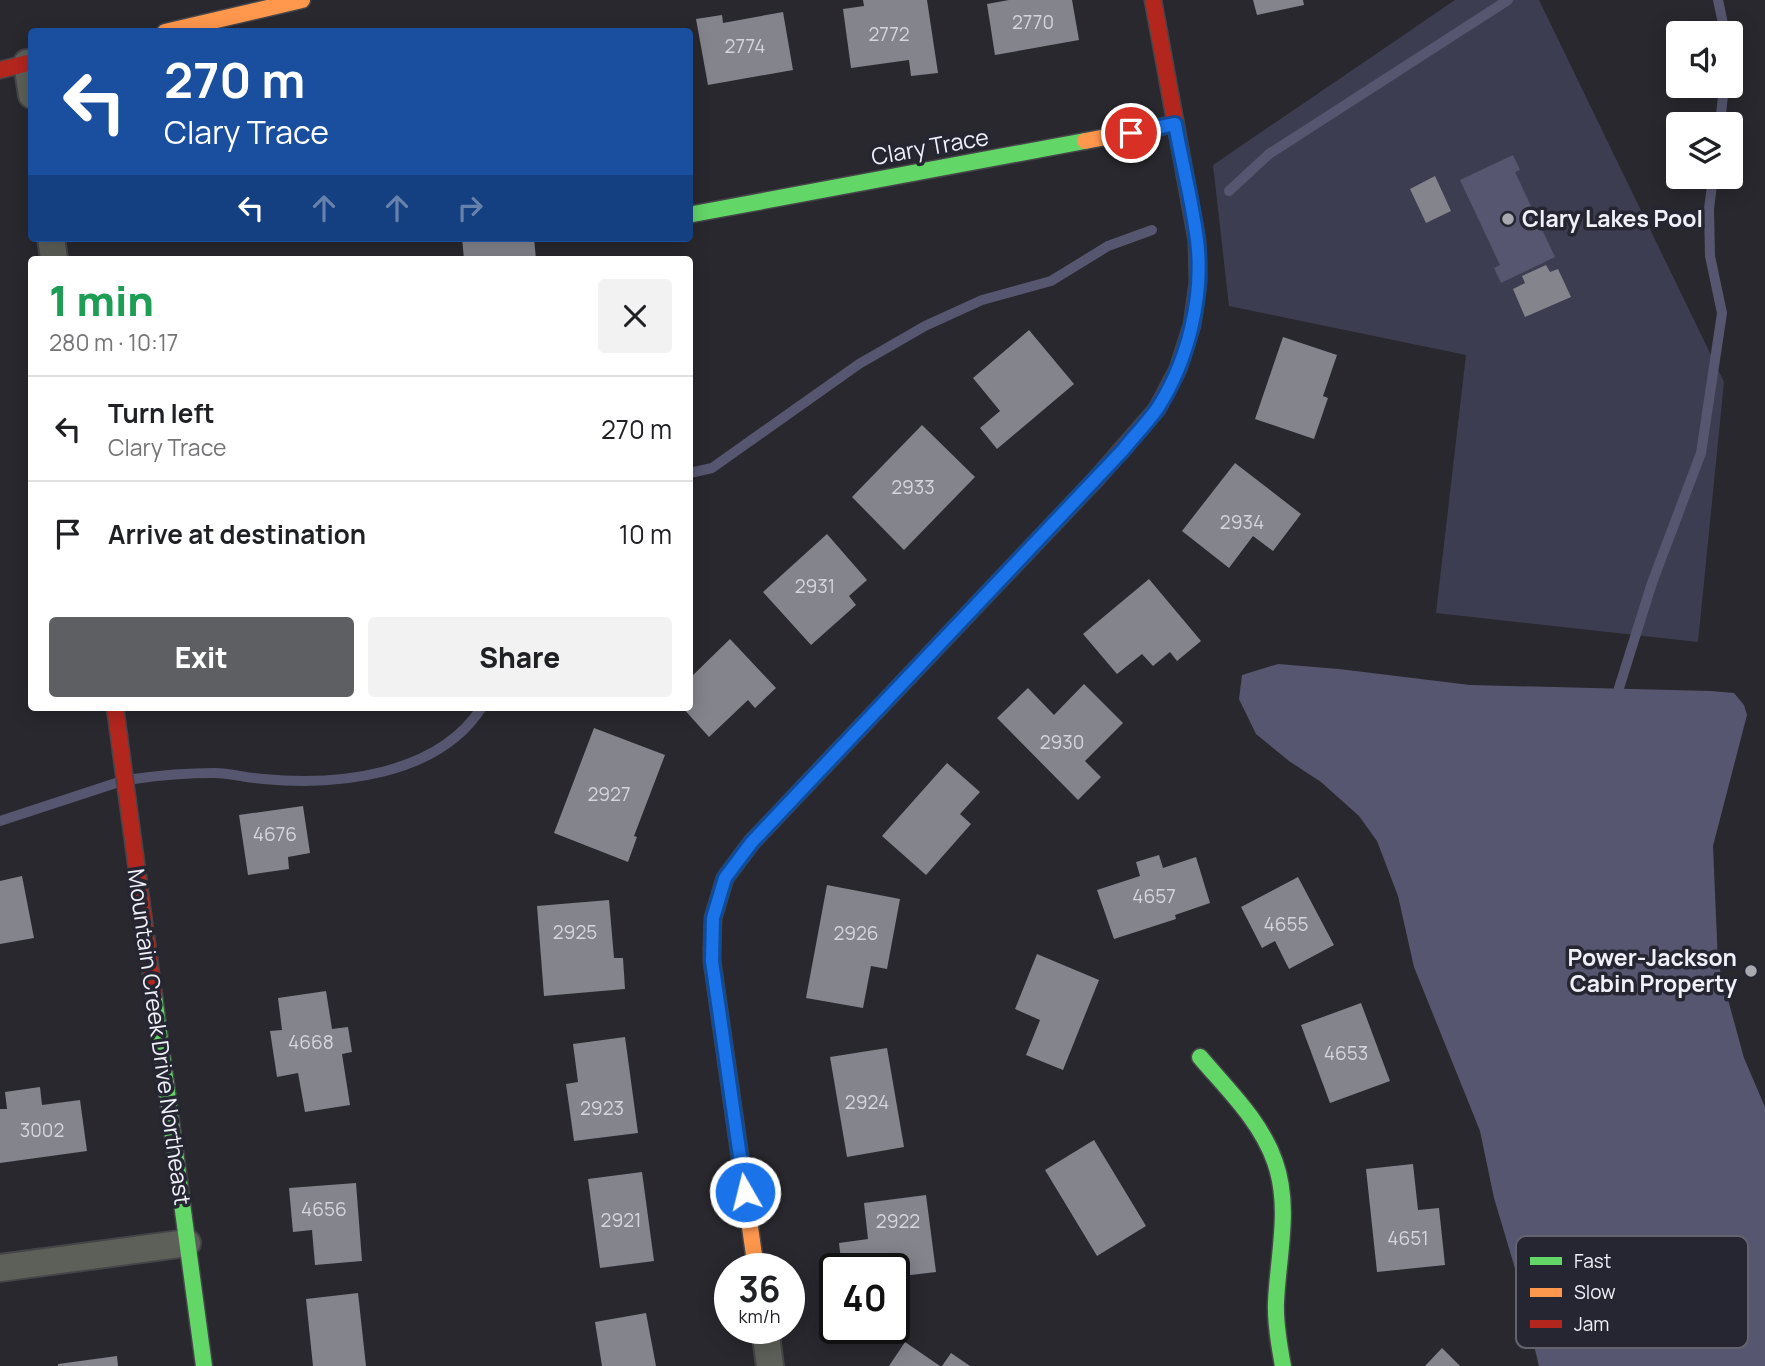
<!DOCTYPE html>
<html lang="en">
<head>
<meta charset="utf-8">
<style>
  :root { --surface:#fff; --page:#f2f2f2; --text:#202124; --muted:#757577; --line:#e0e0e0; --accent:#5e5f63 }
  body { margin:0; font-family:Manrope,sans-serif; background:var(--page); color:var(--text); height:100vh; display:flex; flex-direction:column; font-size:26px; white-space:nowrap }
  * { box-sizing:border-box; margin:0 }
  p { font-size:23px; color:var(--muted) }
  .icon { flex:none; width:38px; height:38px; fill:none; stroke:currentColor; stroke-width:2; stroke-linecap:round; stroke-linejoin:round }
  .map { position:relative; flex:1; overflow:hidden }
  .sheet { position:absolute; left:28px; top:256px; width:665px; height:455px; display:flex; flex-direction:column; background:var(--surface); border-radius:7px; box-shadow:0 4px 18px #0003 }
  .sheet>* { flex:none }
  .hud { position:absolute; left:28px; top:28px; width:665px; height:214px; border-radius:7px; box-shadow:0 4px 18px #0003; background:#1a4fa0; color:#fff; overflow:hidden }
  .buttons { position:absolute; left:1666px; top:21px; display:grid; gap:14px }
  .buttons a { display:grid; place-items:center; width:77px; height:77px; border-radius:7px; background:var(--surface); box-shadow:0 4px 18px #0003; font-size:35px }
  .speed { position:absolute; left:714px; top:1253px; display:flex; gap:14px; font-size:35px; font-weight:700; text-align:center }
  .speed>* { display:grid; place-content:center; width:91px; height:91px; border-radius:50%; background:var(--surface); box-shadow:0 4px 18px #0003; line-height:1 }
  .speed small { font-size:18px; font-weight:400 }
  .speed .limit { border:4px solid #111; border-radius:10px; background:#fff; color:#111 }
  .pin { position:absolute; display:grid; place-items:center; width:60px; height:60px; color:#fff; margin:-30px; border:4px solid #fff; border-radius:50%; box-shadow:0 2px 7px #0007 }
  .me { position:absolute; width:77px; margin:-38px; rotate:352deg; stroke-linejoin:round; filter:drop-shadow(0 0 5px #0008) }
  .turn { display:flex; align-items:center; gap:24px; height:147px; padding:0 21px; font-size:32px }
  .turn .icon { width:91px; height:91px; stroke-width:2.5 }
  .turn b { display:block; font-size:49px; line-height:60px }
  .lanes { display:flex; align-items:center; height:66px; padding:0 21px; background:#0003; justify-content:center; gap:35px; direction:ltr }
  .lanes .off { opacity:.35 }
  .round { display:grid; place-items:center; flex:none; width:74px; height:74px; border-radius:7px; background:var(--page) }
  .overview { display:flex; align-items:center; justify-content:space-between; height:119px; padding:0 21px }
  h1 { font-size:42px; font-weight:800; line-height:52px; color:#1e9e55 }
  .action { display:flex; gap:14px; margin-top:auto; padding:14px 21px }
  .action a { flex:1; height:80px; border-radius:7px; background:var(--accent); color:#fff; font-size:28px; font-weight:800; line-height:80px; text-align:center }
  .action a+a { background:var(--page); color:var(--text) }
  ul { padding:0; list-style:none }
  li { display:flex; align-items:center; gap:21px; height:105px; padding:0 21px; border-top:2px solid var(--line) }
  li div { flex:1 }
  li b { display:block; font-size:26px }
  li em { font-style:normal }
  .map>svg:first-child { display:block }
</style>
</head>
<body>
<div class="map">
<svg width="1765" height="1366" viewBox="0 0 1765 1366">
  <rect width="100%" height="100%" fill="#28282e"/>
  <path fill="#3d3d52" d="M 1455,0 L 1539,0 L 1724,382 L 1698,642 L 1436,613 L 1466,355 L 1229,306 L 1213,165 Z"/>
  <g fill="#565670">
    <path d="M 1513,155 L 1520,170 L 1515,172 L 1555,257 L 1501,283 L 1494,268 L 1500,265 L 1460,180 Z"/>
    <path d="M 1278,664 L 1339,669 L 1470,685 L 1711,691 L 1734,693 L 1744,705 L 1747,715 L 1713,846 L 1718,963 L 1744,1058 L 1765,1107 L 1765,1366 L 1539,1366 L 1517,1275 L 1494,1198 L 1480,1131 L 1414,967 L 1398,896 L 1377,841 L 1359,816 L 1321,782 L 1289,761 L 1256,734 L 1239,699 L 1242,675 Z"/>
  </g>
  <g fill="none" stroke-linecap="round" stroke-linejoin="round">
    <g stroke="#565670" stroke-width="10">
      <path d="M 1718,0 L 1725,33"/>
      <path d="M 1720,124 L 1724,86"/>
      <path d="M 1229,191 L 1269,154 L 1508,0"/>
      <path d="M 690,473 L 712,468 L 859,364 L 925,326 L 982,300 L 1051,281 L 1108,246 L 1152,230"/>
      <path d="M 1619,688 L 1652,583 L 1701,453 L 1722,313 L 1710,256 L 1709,209 L 1713,177"/>
      <path d="M 134,779 C 161,775 187,773 214,773 C 231,773 246,778 263,779 C 337,786 438,776 482,707"/>
      <path d="M 0,821 L 116,783"/>
    </g>
  </g>
  <g fill="#84848d">
    <path d="M 863,0 L 927,0 L 938,73 L 911,76 L 909,60 L 851,68 L 843,9 L 864,6 Z"/>
    <path d="M 1009,0 L 1072,0 L 1079,40 L 995,55 L 987,4 Z"/>
    <path d="M 1253,0 L 1303,0 L 1304,5 L 1257,15 Z"/>
    <path d="M 783,12 L 793,70 L 708,85 L 696,19 L 722,15 L 723,23 Z"/>
    <path d="M 1435,176 L 1451,211 L 1426,223 L 1410,189 Z"/>
    <path d="M 462,238 L 534,238 L 536,259 L 464,259 Z"/>
    <path d="M 1546,265 L 1550,272 L 1558,269 L 1571,297 L 1525,317 L 1513,289 L 1525,283 L 1522,276 Z"/>
    <path d="M 1029,330 L 1074,384 L 997,449 L 980,428 L 1000,411 L 973,378 Z"/>
    <path d="M 1283,337 L 1337,355 L 1323,396 L 1328,398 L 1314,439 L 1255,419 Z"/>
    <path d="M 922,425 L 975,477 L 904,550 L 852,497 Z"/>
    <path d="M 1235,463 L 1301,514 L 1273,551 L 1253,536 L 1229,568 L 1182,531 Z"/>
    <path d="M 827,534 L 867,580 L 849,596 L 856,605 L 811,645 L 763,592 Z"/>
    <path d="M 1149,579 L 1201,641 L 1177,661 L 1170,652 L 1153,666 L 1142,654 L 1117,674 L 1083,634 Z"/>
    <path d="M 730,639 L 776,688 L 755,708 L 748,700 L 709,737 L 682,707 L 690,707 L 690,678 Z"/>
    <path d="M 1084,684 L 1123,723 L 1085,761 L 1101,777 L 1078,800 L 997,718 L 1028,688 L 1054,715 Z"/>
    <path d="M 594,728 L 665,755 L 634,836 L 637,837 L 628,862 L 554,833 Z"/>
    <path d="M 947,763 L 980,792 L 960,814 L 971,824 L 926,875 L 882,836 Z"/>
    <path d="M 303,806 L 310,853 L 288,857 L 289,869 L 248,875 L 239,815 Z"/>
    <path d="M 1159,855 L 1163,868 L 1196,857 L 1210,903 L 1175,915 L 1176,919 L 1114,939 L 1097,890 L 1140,876 L 1136,862 Z"/>
    <path d="M 22,876 L 34,938 L 0,944 L 0,881 Z"/>
    <path d="M 1298,877 L 1334,945 L 1289,969 L 1275,941 L 1262,948 L 1241,907 Z"/>
    <path d="M 827,885 L 900,899 L 887,969 L 871,966 L 863,1008 L 806,998 Z"/>
    <path d="M 609,900 L 614,958 L 623,958 L 625,989 L 544,996 L 537,906 Z"/>
    <path d="M 1037,954 L 1099,980 L 1063,1070 L 1026,1055 L 1040,1020 L 1015,1009 Z"/>
    <path d="M 326,991 L 332,1029 L 348,1027 L 352,1052 L 342,1054 L 350,1105 L 305,1112 L 298,1073 L 277,1077 L 270,1031 L 282,1030 L 278,998 Z"/>
    <path d="M 1361,1003 L 1390,1081 L 1330,1103 L 1301,1025 Z"/>
    <path d="M 625,1037 L 638,1133 L 574,1141 L 566,1084 L 578,1082 L 573,1044 Z"/>
    <path d="M 887,1048 L 904,1147 L 847,1157 L 830,1057 Z"/>
    <path d="M 40,1087 L 42,1105 L 80,1100 L 87,1151 L 0,1163 L 0,1109 L 7,1109 L 5,1092 Z"/>
    <path d="M 1094,1140 L 1146,1226 L 1097,1256 L 1045,1170 Z"/>
    <path d="M 1413,1164 L 1418,1210 L 1439,1208 L 1445,1265 L 1377,1272 L 1366,1169 Z"/>
    <path d="M 642,1172 L 654,1261 L 600,1268 L 588,1179 Z"/>
    <path d="M 356,1183 L 362,1261 L 315,1265 L 312,1230 L 293,1232 L 289,1188 Z"/>
    <path d="M 926,1195 L 936,1272 L 894,1277 L 894,1269 L 842,1269 L 839,1243 L 868,1239 L 864,1203 Z"/>
    <path d="M 358,1293 L 366,1366 L 313,1366 L 306,1299 Z"/>
    <path d="M 646,1313 L 656,1366 L 602,1366 L 595,1322 Z"/>
    <path d="M 905,1342 L 940,1366 L 889,1366 Z"/>
    <path d="M 1442,1348 L 1460,1366 L 1425,1366 Z"/>
    <path d="M 951,1353 L 970,1366 L 942,1366 Z"/>
    <path d="M 117,1356 L 118,1366 L 58,1366 L 58,1364 Z"/>
  </g>
  <g fill="none" stroke-linecap="round" stroke-linejoin="round">
    <defs>
      <g id="street">
        <path d="M 27,63 L 32,95"/>
        <path d="M 51,238 L 54,259"/>
        <path d="M 0,1268 L 187,1243"/>
        <path d="M 765,1328 L 770,1366"/>
      </g>
      <g id="fast">
        <path d="M 693,214 L 1085,141"/>
        <path d="M 712,948 L 713,918 L 725,878 L 752,842 L 1096,479"/>
        <path d="M 154,996 L 204,1366"/>
        <path d="M 1200,1057 C 1227,1089 1261,1121 1275,1162 C 1291,1207 1278,1256 1276,1302 C 1275,1323 1279,1345 1283,1366"/>
      </g>
      <g id="slow">
        <path d="M 165,32 L 302,0"/>
        <path d="M 1085,141 L 1175,124"/>
        <path d="M 712,948 L 712,961 L 756,1269"/>
      </g>
      <g id="jam">
        <path d="M 0,70 L 32,62"/>
        <path d="M 1096,479 L 1157,409 L 1178,369 L 1192,325 L 1198,282 L 1197,241 L 1153,0"/>
        <path d="M 115,707 L 154,996"/>
      </g>
    </defs>
    <use href="#street" stroke="#454549" stroke-width="30"/>
    <use href="#fast" stroke="#454549" stroke-width="19"/>
    <use href="#slow" stroke="#454549" stroke-width="19"/>
    <use href="#jam" stroke="#454549" stroke-width="19"/>
    <use href="#street" stroke="#5d6058" stroke-width="26"/>
    <use href="#fast" stroke="#63d668" stroke-width="16"/>
    <use href="#slow" stroke="#ff974d" stroke-width="16"/>
    <use href="#jam" stroke="#b3261e" stroke-width="16"/>
  </g>
  <g fill="none" stroke-linecap="round" stroke-linejoin="round">
    <defs>
      <path id="route" d="M 745,1192 L 712,961 L 713,918 L 725,878 L 752,842 L 1123,450 C 1134,436 1147,423 1157,409 C 1188,361 1204,297 1197,240 C 1192,201 1182,163 1175,124 L 1131,133"/>
    </defs>
    <use href="#route" stroke="#114b97" stroke-width="18"/>
    <use href="#route" stroke="#1a73e8" stroke-width="12"/>
  </g>
  <g fill="#a9aab1" stroke="#252631" stroke-width="2.5">
    <circle cx="1508" cy="219" r="7"/>
    <circle cx="1751" cy="971" r="7"/>
  </g>
  <g text-anchor="middle" stroke-width="7" stroke-linejoin="round" paint-order="stroke">
    <g font-size="19" fill="#d4d5dd">
      <text x="1033" y="29">2770</text>
      <text x="889" y="41">2772</text>
      <text x="745" y="53">2774</text>
      <text x="913" y="494">2933</text>
      <text x="1242" y="529">2934</text>
      <text x="815" y="593">2931</text>
      <text x="1062" y="749">2930</text>
      <text x="609" y="801">2927</text>
      <text x="275" y="841">4676</text>
      <text x="1154" y="903">4657</text>
      <text x="1286" y="931">4655</text>
      <text x="575" y="939">2925</text>
      <text x="856" y="940">2926</text>
      <text x="311" y="1049">4668</text>
      <text x="1346" y="1060">4653</text>
      <text x="867" y="1109">2924</text>
      <text x="602" y="1115">2923</text>
      <text x="42" y="1137">3002</text>
      <text x="324" y="1216">4656</text>
      <text x="621" y="1227">2921</text>
      <text x="898" y="1228">2922</text>
      <text x="1408" y="1245">4651</text>
    </g>
    <g font-size="23" fill="#eff0f8" stroke="#252631">
      <text transform="translate(930 147) rotate(-10)" y="8">Clary Trace</text>
      <text transform="translate(159 1037) rotate(82)" y="8">Mountain Creek Drive Northeast</text>
    </g>
    <g font-size="23" font-weight="bold" fill="#eff0f8" stroke="#252631" text-anchor="start">
      <text x="1522" y="227">Clary Lakes Pool</text>
      <text x="1737" y="966" text-anchor="end">Power-Jackson<tspan x="1737" dy="26">Cabin Property</tspan></text>
    </g>
  </g>
  <rect x="1516" y="1236" width="232" height="112" rx="10" fill="#252631" stroke="#62636d" stroke-width="2"/>
  <rect x="1530" y="1257" width="32" height="8" fill="#63d668"/>
  <rect x="1530" y="1288" width="32" height="9" fill="#ff974d"/>
  <rect x="1530" y="1320" width="32" height="8" fill="#b3261e"/>
  <g font-size="19" fill="#eff0f8">
    <text x="1574" y="1268">Fast</text>
    <text x="1574" y="1299">Slow</text>
    <text x="1574" y="1331">Jam</text>
  </g>
</svg>
<div class="buttons">
<a><svg class="icon" aria-label="sound" viewBox="0 0 24 24"><path d="M4 9h4l5-4v14l-5-4H4zM17 9q2 3 0 6"/></svg></a>
<a><svg class="icon" aria-label="layers" viewBox="0 0 24 24"><path d="M12 4l9 5-9 5-9-5zM3 14l9 5 9-5"/></svg></a>
</div>
<div class="speed"><div>36<small>km/h</small></div><div class="limit">40</div></div>
<div class="pin" style="left:1131px;top:133px;background:#d93025"><svg class="icon" aria-label="arrive" viewBox="0 0 24 24"><path d="M6 21V4h12l-3 4 3 4H6"/></svg></div>
<svg class="me" style="left:745px;top:1192px" viewBox="-20 -20 40 40"><circle r="17" fill="#1a73e8" stroke="#fff" stroke-width="3"/><path d="M0-11L8 9 0 5-8 9z" fill="#fff"/></svg>
<div class="hud">
<div class="turn"><svg class="icon" aria-label="left" viewBox="0 0 24 24"><path d="M17 20v-9H6M10 6l-5 5 5 5"/></svg><div><b>270 m</b>Clary Trace</div></div>
<div class="lanes"><svg class="icon" aria-label="left" viewBox="0 0 24 24"><path d="M17 20v-9H6M10 6l-5 5 5 5"/></svg><svg class="icon off" aria-label="ahead" viewBox="0 0 24 24"><path d="M12 20V5M6 11l6-6 6 6"/></svg><svg class="icon off" aria-label="ahead" viewBox="0 0 24 24"><path d="M12 20V5M6 11l6-6 6 6"/></svg><svg class="icon off" aria-label="right" viewBox="0 0 24 24"><path d="M7 20v-9h11M14 6l5 5-5 5"/></svg></div>
</div>
<section class="sheet">
<div class="overview"><div><h1>1 min</h1><p>280 m · 10:17</p></div><a class="round"><svg class="icon" aria-label="close" viewBox="0 0 24 24"><path d="M6 6l12 12M18 6L6 18"/></svg></a></div>
<ul>
<li><svg class="icon" aria-label="left" viewBox="0 0 24 24"><path d="M17 20v-9H6M10 6l-5 5 5 5"/></svg><div><b>Turn left</b><p>Clary Trace</p></div><em>270 m</em></li>
<li><svg class="icon" aria-label="arrive" viewBox="0 0 24 24"><path d="M6 21V4h12l-3 4 3 4H6"/></svg><div><b>Arrive at destination</b></div><em>10 m</em></li>
</ul>
<div class="action"><a>Exit</a><a>Share</a></div>
</section>
</div>
</body>
</html>
